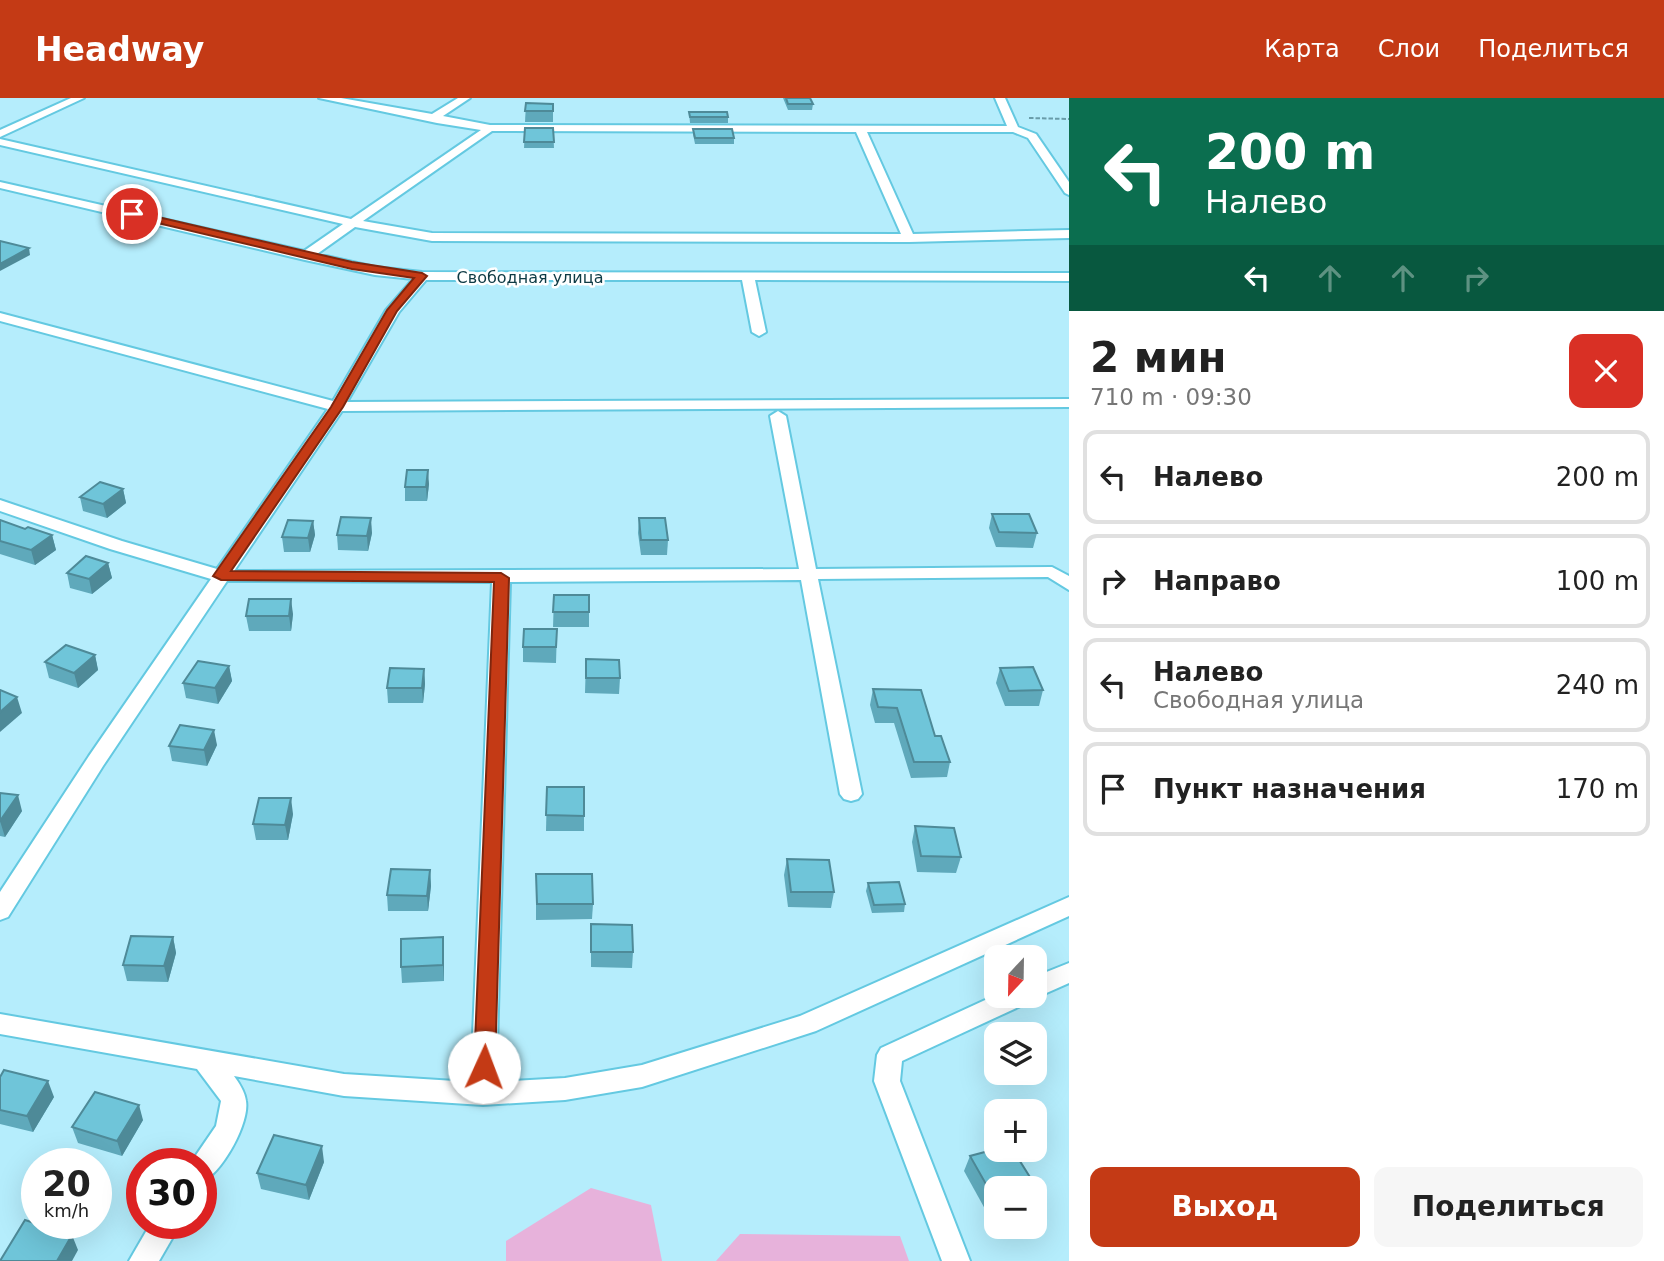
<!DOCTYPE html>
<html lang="ru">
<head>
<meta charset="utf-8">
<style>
  :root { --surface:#fff; --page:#f6f6f6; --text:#222; --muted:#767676; --line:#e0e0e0; --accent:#c43a15 }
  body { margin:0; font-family:"DejaVu Sans",sans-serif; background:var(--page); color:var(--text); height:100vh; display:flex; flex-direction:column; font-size:26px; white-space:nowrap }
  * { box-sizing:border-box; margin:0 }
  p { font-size:23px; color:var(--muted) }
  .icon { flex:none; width:38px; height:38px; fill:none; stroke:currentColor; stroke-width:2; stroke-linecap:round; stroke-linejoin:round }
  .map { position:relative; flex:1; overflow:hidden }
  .sheet { display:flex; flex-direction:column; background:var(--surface); width:595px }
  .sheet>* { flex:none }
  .banner { background:#0b6e4f; color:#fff; overflow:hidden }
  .needle { width:46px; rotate:202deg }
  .tools { position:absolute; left:984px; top:847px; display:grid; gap:14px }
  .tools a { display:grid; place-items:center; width:63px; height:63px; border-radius:14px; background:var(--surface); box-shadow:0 7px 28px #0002; font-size:35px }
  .speed { position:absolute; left:21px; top:1050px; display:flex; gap:14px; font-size:35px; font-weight:700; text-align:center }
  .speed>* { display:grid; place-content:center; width:91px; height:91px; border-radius:50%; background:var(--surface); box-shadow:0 7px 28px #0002; line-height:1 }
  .speed small { font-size:18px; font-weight:400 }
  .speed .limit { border:10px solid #d22; background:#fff; color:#111 }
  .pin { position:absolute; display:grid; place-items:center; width:60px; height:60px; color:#fff; margin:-30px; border:4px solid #fff; border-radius:50%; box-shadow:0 2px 7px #0007 }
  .me { position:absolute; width:77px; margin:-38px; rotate:2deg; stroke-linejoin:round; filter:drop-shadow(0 0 5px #0008) }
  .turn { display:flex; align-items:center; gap:24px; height:147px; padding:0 21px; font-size:32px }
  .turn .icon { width:91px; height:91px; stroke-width:2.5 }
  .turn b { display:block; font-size:49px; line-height:60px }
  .lanes { display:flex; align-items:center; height:66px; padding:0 21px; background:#0003; justify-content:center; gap:35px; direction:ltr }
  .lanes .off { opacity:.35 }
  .round { display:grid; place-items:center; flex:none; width:74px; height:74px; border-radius:14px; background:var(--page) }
  .headline { display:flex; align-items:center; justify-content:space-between; height:119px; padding:0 21px }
  h1 { font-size:42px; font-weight:800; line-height:52px }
  .cta { display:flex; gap:14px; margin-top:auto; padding:14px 21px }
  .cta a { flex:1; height:80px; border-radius:14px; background:var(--accent); color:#fff; font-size:28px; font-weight:800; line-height:80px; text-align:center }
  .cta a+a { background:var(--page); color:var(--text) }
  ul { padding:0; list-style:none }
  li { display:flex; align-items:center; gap:21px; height:94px; margin:0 14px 10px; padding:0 7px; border:4px solid var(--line); border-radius:14px }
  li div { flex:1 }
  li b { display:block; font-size:26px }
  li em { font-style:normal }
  header { display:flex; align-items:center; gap:42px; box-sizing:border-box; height:98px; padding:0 35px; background:var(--accent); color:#fff }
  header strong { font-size:33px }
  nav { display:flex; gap:38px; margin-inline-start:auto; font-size:24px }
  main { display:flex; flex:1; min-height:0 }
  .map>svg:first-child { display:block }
</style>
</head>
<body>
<header>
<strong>Headway</strong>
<nav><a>Карта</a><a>Слои</a><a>Поделиться</a></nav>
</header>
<main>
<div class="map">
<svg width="1069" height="1163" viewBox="0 0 1069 1163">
  <rect width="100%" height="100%" fill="#b5edfc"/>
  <g fill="#e7b2db">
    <path d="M 591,1090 L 651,1107 L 662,1163 L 506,1163 L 506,1143 Z"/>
    <path d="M 740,1136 L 900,1138 L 909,1163 L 716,1163 Z"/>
  </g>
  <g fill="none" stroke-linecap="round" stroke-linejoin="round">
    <defs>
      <g id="minor">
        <path d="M 71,0 L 84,0 L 0,39 L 0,32 Z"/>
        <path d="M 319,0 L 341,0 L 432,16 L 458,0 L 470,0 L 443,18 L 490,27 L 1007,28 L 995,0 L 1005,0 L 1018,29 L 1036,36 L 1069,84 L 1069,97 L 1065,95 L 1028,40 L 1013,34 L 867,34 L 913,136 L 1069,132 L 1069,140 L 909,144 L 432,143 L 355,129 L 317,156 L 375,169 L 422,174 L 1069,175 L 1069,183 L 755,182 L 766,234 L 759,238 L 752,234 L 742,182 L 426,182 L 399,214 L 347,304 L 1069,301 L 1069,309 L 342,313 L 234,473 L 799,471 L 770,318 L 778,313 L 786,318 L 816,471 L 1052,469 L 1069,478 L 1069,492 L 1048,479 L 818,481 L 862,696 L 858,701 L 851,703 L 844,701 L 840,696 L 801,482 L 510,484 L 496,984 L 565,980 L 642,967 L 800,918 L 1069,799 L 1069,818 L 816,933 L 642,989 L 565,1002 L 483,1007 L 344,998 L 234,978 C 239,985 245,994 246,1003 C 250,1025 221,1077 201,1084 L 201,1066 L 190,1066 L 216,1028 L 221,1003 L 197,971 L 0,936 L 0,916 L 344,976 L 471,984 L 492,484 L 227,483 L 103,668 L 8,819 L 0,822 L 0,794 L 89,658 L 211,481 L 110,451 L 0,413 L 0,402 L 122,443 L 217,471 L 328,311 L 0,223 L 0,215 L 333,303 L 386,212 L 413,181 L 375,177 L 305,162 L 0,90 L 0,84 L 304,153 L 343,126 L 0,47 L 0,41 L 351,121 L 481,32 L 437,25 ZM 492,33 L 856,34 L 901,136 L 432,135 L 363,123 Z"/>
        <path d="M 1069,865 L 1069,885 L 1042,897 L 1030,898 L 1027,905 L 902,963 L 900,983 L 970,1163 L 942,1163 L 874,983 L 877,957 L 881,950 L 996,897 L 1034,898 L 1034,879 Z"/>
        <path d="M 151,1125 L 181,1125 L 159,1163 L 129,1163 Z"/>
      </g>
    </defs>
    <use href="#minor" stroke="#64c9e1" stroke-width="4"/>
    <path stroke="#699ca9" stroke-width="2" stroke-dasharray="4.5 2" stroke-linecap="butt" d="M 1029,20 L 1069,21"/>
    <use href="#minor" fill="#fff" fill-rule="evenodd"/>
  </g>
  <g fill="#5fa9bb">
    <path d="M 783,0 L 810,0 L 813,6 L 812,12 L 788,12 Z"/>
    <path d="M 526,5 L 553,6 L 553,24 L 525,24 Z"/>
    <path d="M 689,14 L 728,19 L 728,25 L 690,25 Z"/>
    <path d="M 525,30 L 553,30 L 554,50 L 524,50 Z"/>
    <path d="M 693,31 L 734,40 L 734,46 L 695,46 L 693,36 Z"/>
    <path d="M 429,386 L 427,403 L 405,403 L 405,389 Z"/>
    <path d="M 123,391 L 126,405 L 107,420 L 83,413 L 80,399 Z"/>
    <path d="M 992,416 L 1037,435 L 1033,450 L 996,449 L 989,430 Z"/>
    <path d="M 639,420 L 668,442 L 667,457 L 641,457 L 638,435 Z"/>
    <path d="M 0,422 L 25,431 L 52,437 L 56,452 L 35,467 L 0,456 Z"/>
    <path d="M 313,423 L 315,437 L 310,454 L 284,454 L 282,439 Z"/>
    <path d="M 372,435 L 368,453 L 338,452 L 337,437 Z"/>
    <path d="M 108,465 L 112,480 L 92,496 L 70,490 L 67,475 Z"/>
    <path d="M 554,497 L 589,497 L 589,529 L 553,529 Z"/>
    <path d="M 293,516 L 291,533 L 249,533 L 246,518 Z"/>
    <path d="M 557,531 L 556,565 L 523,564 L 523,549 Z"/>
    <path d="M 95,557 L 98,572 L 78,590 L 49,580 L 45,564 Z"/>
    <path d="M 586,561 L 620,580 L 619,596 L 585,595 Z"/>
    <path d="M 229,568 L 232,583 L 218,606 L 186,600 L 183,585 Z"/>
    <path d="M 1000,570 L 1043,592 L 1039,608 L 1005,608 L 996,585 Z"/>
    <path d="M 424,571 L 425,586 L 423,605 L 388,605 L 387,590 Z"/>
    <path d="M 873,591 L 935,638 L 950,664 L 947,679 L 911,680 L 894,625 L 875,625 L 870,607 Z"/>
    <path d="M 217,647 L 207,668 L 172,663 L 169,648 Z"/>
    <path d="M 547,689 L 584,689 L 584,733 L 546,733 Z"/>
    <path d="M 0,695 L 22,713 L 5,739 L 0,738 Z"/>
    <path d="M 293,716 L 288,742 L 256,742 L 253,726 Z"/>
    <path d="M 915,728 L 961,759 L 956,775 L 917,774 L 912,744 Z"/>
    <path d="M 787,761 L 834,794 L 831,810 L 788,809 L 784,777 Z"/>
    <path d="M 430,772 L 431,788 L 428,813 L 388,813 L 387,797 Z"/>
    <path d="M 536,776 L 593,806 L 592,821 L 536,822 Z"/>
    <path d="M 868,785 L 905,806 L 904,814 L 872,815 L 866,793 Z"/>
    <path d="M 591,826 L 633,854 L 632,870 L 591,869 Z"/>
    <path d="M 173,839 L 176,855 L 168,884 L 127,883 L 123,867 Z"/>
    <path d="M 444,855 L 444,883 L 402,885 L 401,869 Z"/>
    <path d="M 0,979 L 54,999 L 33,1034 L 0,1026 Z"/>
    <path d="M 143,1022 L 122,1058 L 78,1045 L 72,1029 Z"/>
    <path d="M 970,1058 L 996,1090 L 996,1108 L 985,1111 L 964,1073 Z"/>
    <path d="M 324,1064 L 309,1102 L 261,1091 L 257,1075 Z"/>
  </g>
  <g fill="#4e8a98">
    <path d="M 29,150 L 30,157 L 0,173 L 0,166 Z"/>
    <path d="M 428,372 L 429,386 L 427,403 L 426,389 Z"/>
    <path d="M 123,391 L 126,405 L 107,420 L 103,406 Z"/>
    <path d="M 371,420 L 372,435 L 368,453 L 367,438 Z"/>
    <path d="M 313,423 L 315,437 L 310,454 L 308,440 Z"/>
    <path d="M 52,437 L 56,452 L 35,467 L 31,452 Z"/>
    <path d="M 108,465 L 112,480 L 92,496 L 89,481 Z"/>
    <path d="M 291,501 L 293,516 L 291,533 L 289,518 Z"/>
    <path d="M 95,557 L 98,572 L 78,590 L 74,575 Z"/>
    <path d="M 229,568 L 232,583 L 218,606 L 215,590 Z"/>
    <path d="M 424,571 L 425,586 L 423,605 L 422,590 Z"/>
    <path d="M 17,599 L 22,615 L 0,634 L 0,614 Z"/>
    <path d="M 214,632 L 217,647 L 207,668 L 204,652 Z"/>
    <path d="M 18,697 L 22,713 L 5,739 L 0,723 Z"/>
    <path d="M 291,700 L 293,716 L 288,742 L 285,727 Z"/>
    <path d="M 430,772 L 431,788 L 428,813 L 427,798 Z"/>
    <path d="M 173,839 L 176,855 L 168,884 L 164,868 Z"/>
    <path d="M 443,839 L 444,855 L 444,883 L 443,867 Z"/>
    <path d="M 48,983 L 54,999 L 33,1034 L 27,1018 Z"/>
    <path d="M 139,1007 L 143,1022 L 122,1058 L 117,1043 Z"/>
    <path d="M 322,1048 L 324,1064 L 309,1102 L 306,1087 Z"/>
    <path d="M 1033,1084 L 1030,1090 L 1011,1090 Z"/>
    <path d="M 996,1094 L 996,1108 L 985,1111 L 991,1095 Z"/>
    <path d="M 72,1137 L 78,1152 L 72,1163 L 57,1163 Z"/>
  </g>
  <g fill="#6fc5d9" stroke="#4e8a98" stroke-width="2">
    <path d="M 786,0 L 810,0 L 813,6 L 788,6 Z"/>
    <path d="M 526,5 L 553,6 L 553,13 L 525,13 Z"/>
    <path d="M 689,14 L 727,14 L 728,19 L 690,19 Z"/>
    <path d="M 525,30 L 553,30 L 554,44 L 524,44 Z"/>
    <path d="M 693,31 L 732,31 L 734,40 L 695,40 Z"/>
    <path d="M 0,143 L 29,150 L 0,166 Z"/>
    <path d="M 407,372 L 428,372 L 426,389 L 405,389 Z"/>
    <path d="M 100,384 L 123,391 L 103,406 L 80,399 Z"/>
    <path d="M 992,416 L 1029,416 L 1037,435 L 999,434 Z"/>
    <path d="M 341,419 L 371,420 L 367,438 L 337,437 Z"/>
    <path d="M 639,420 L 665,420 L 668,442 L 641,442 Z"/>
    <path d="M 0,422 L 25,431 L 28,429 L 52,437 L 31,452 L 0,443 Z"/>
    <path d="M 288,422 L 313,423 L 308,440 L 282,439 Z"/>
    <path d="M 86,458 L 108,465 L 89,481 L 67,475 Z"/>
    <path d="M 554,497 L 589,497 L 589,514 L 553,514 Z"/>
    <path d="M 249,501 L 291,501 L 289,518 L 246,518 Z"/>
    <path d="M 524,531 L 557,531 L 556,549 L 523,549 Z"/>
    <path d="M 66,547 L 95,557 L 74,575 L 45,564 Z"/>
    <path d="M 586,561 L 619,562 L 620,580 L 586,580 Z"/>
    <path d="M 198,563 L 229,568 L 215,590 L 183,585 Z"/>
    <path d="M 1033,569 L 1043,592 L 1009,593 L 1000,570 Z"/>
    <path d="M 390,570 L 424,571 L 422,590 L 387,590 Z"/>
    <path d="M 873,591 L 921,592 L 935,638 L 941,638 L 950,664 L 914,664 L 897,610 L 878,609 Z"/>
    <path d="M 0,592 L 17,599 L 0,614 Z"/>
    <path d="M 180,627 L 214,632 L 204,652 L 169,648 Z"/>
    <path d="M 547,689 L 584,689 L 584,718 L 546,717 Z"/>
    <path d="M 0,695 L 18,697 L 0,723 Z"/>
    <path d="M 259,700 L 291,700 L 285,727 L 253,726 Z"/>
    <path d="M 915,728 L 954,730 L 961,759 L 921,758 Z"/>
    <path d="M 787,761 L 829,762 L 834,794 L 791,794 Z"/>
    <path d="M 391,771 L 430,772 L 427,798 L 387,797 Z"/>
    <path d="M 536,776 L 592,776 L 593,806 L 537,806 Z"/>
    <path d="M 899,784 L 905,806 L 874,807 L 868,785 Z"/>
    <path d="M 591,826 L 632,827 L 633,854 L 591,854 Z"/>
    <path d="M 131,838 L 173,839 L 164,868 L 123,867 Z"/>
    <path d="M 443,839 L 443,867 L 401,869 L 401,841 Z"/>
    <path d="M 4,972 L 48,983 L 27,1018 L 0,1012 L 0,979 Z"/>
    <path d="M 95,994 L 139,1007 L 117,1043 L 72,1029 Z"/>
    <path d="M 274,1037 L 322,1048 L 306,1087 L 257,1075 Z"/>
    <path d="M 996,1051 L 1013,1052 L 1033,1084 L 1011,1090 L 996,1090 L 996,1094 L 991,1095 L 970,1058 Z"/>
    <path d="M 25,1122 L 72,1137 L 57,1163 L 0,1163 Z"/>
  </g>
  <path fill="#c43a15" stroke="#7f260e" stroke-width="2" d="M 132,113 L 352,164 L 422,175 L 427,178 L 397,213 L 343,309 L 231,473 L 501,475 L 509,480 L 495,969 L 492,976 L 484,978 L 477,976 L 474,969 L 494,484 L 221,482 L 213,478 L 331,309 L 387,212 L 414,180 L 352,171 L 128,118 L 128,114 Z"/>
  <g text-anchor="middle" stroke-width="5" stroke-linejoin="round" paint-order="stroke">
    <g font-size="16" fill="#0d3a44" stroke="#fff">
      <text x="530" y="185">Свободная улица</text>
    </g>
  </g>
</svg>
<div class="tools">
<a><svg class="needle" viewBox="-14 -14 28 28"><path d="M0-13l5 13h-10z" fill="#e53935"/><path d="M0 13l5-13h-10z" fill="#767676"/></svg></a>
<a><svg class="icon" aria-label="layers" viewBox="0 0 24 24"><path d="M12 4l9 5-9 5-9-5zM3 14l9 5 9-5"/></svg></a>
<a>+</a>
<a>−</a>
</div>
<div class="speed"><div>20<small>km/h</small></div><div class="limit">30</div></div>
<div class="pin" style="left:132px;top:116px;background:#d93025"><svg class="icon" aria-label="arrive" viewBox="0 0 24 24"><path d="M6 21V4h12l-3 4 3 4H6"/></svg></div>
<svg class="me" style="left:484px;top:969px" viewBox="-20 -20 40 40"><circle r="19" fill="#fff"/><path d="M0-13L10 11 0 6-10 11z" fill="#c43a15"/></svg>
</div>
<section class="sheet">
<div class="banner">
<div class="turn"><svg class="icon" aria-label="left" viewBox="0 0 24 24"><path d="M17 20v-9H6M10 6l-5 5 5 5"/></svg><div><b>200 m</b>Налево</div></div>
<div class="lanes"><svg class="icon" aria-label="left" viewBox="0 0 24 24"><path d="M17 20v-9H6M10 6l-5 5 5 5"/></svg><svg class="icon off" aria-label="ahead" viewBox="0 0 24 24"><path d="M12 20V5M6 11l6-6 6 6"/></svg><svg class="icon off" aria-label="ahead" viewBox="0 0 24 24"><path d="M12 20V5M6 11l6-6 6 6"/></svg><svg class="icon off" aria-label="right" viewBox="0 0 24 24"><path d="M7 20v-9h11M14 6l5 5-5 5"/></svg></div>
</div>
<div class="headline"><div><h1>2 мин</h1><p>710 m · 09:30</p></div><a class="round" style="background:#d93025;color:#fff"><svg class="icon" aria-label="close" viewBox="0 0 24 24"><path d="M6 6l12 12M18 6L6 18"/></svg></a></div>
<ul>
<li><svg class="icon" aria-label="left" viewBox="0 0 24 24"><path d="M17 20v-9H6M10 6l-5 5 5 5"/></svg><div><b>Налево</b></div><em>200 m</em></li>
<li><svg class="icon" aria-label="right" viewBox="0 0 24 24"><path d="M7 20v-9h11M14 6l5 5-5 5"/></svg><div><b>Направо</b></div><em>100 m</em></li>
<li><svg class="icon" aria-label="left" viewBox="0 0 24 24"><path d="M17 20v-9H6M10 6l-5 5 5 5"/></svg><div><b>Налево</b><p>Свободная улица</p></div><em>240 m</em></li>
<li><svg class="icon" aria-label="arrive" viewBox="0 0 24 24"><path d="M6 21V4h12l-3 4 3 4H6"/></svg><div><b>Пункт назначения</b></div><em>170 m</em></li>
</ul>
<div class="cta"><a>Выход</a><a>Поделиться</a></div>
</section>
</main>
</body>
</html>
